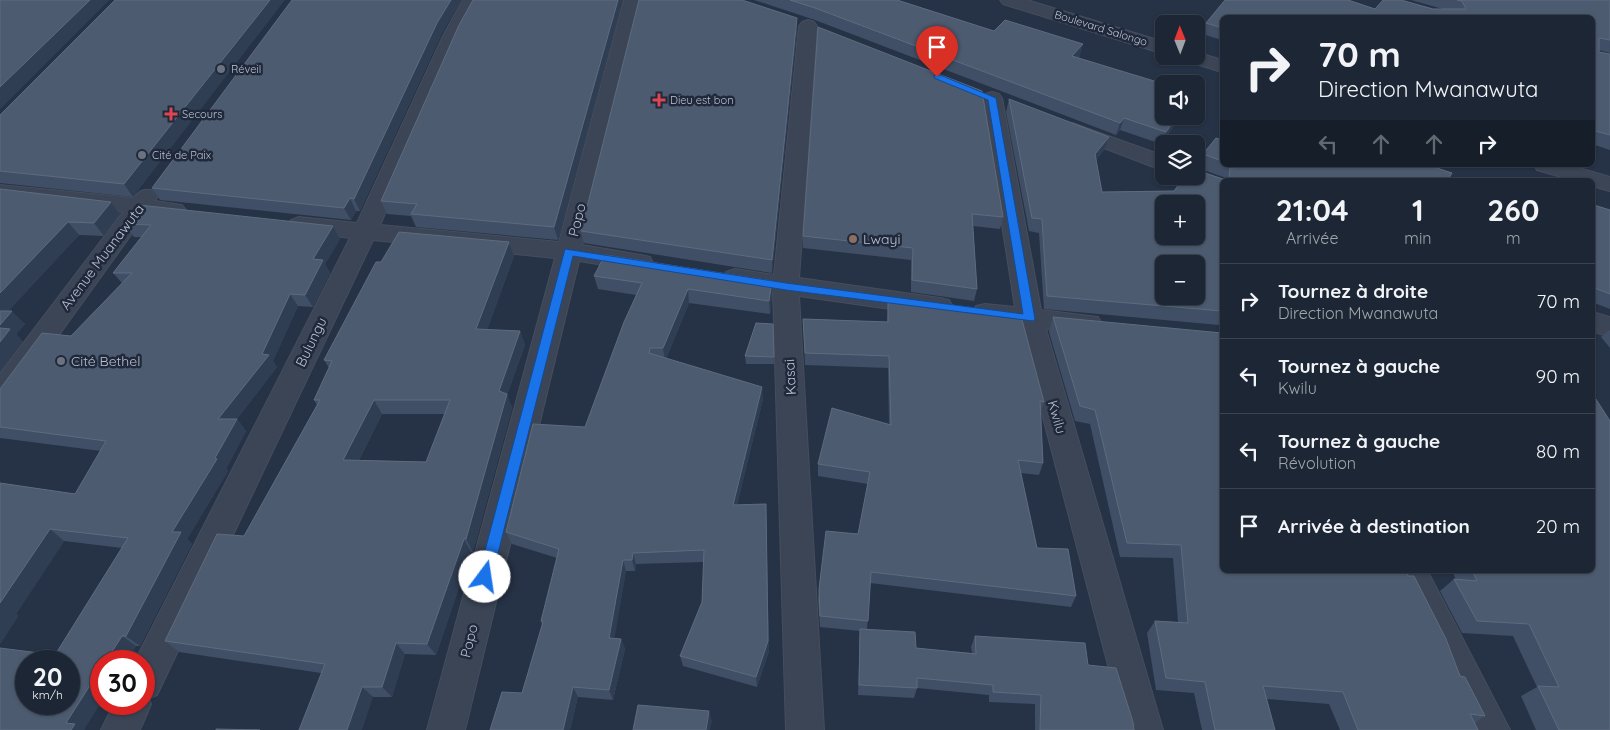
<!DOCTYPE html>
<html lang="fr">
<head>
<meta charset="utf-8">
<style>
  :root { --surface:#1c2634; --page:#252e3c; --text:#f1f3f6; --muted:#a0a5ac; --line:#3a434f }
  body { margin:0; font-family:Quicksand,sans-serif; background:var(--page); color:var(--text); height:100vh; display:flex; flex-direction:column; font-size:19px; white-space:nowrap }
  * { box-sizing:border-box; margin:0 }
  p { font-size:16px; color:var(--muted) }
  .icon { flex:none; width:28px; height:28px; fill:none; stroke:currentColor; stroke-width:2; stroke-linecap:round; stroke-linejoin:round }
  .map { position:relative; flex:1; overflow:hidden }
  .panel { position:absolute; left:1220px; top:178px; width:375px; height:395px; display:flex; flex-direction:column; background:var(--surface); border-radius:8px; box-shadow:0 1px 4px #0004,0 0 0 1px var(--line) }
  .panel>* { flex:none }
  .guide { position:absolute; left:1220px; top:15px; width:375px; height:152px; border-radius:8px; box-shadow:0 1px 4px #0004,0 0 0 1px var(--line); background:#1c2634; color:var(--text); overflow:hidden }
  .needle { width:32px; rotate:359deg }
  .fabs { position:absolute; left:1155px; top:15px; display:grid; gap:10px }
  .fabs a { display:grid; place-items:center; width:50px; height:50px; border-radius:8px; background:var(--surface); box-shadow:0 1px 4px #0004,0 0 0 1px var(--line); font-size:25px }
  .speed { position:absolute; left:15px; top:650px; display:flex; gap:10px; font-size:25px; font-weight:700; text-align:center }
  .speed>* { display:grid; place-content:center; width:65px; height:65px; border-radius:50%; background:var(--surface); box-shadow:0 1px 4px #0004,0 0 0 1px var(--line); line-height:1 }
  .speed small { font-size:12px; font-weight:400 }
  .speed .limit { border:8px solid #d22; background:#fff; color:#111 }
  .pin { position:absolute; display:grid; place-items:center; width:42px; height:42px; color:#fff; margin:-51px -21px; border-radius:50% 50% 50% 0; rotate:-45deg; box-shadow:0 0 5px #0007 }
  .pin .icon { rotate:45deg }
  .me { position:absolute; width:55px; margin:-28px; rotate:14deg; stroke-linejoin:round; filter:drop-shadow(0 0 4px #0008) }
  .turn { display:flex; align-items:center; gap:18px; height:105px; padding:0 15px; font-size:22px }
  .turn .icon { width:65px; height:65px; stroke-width:2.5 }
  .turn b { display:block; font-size:35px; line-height:42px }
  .lanes { display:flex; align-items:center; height:48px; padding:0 15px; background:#0003; justify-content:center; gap:25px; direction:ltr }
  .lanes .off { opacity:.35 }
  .eta { display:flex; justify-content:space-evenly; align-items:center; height:85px; text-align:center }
  .eta b { font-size:30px; font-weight:700; line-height:35px }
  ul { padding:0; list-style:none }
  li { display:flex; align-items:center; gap:15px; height:75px; padding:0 15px; border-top:1px solid var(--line) }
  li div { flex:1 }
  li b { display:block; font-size:19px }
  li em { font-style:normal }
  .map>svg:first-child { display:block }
</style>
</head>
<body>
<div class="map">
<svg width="1610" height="730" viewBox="0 0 1610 730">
  <rect width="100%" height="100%" fill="#263246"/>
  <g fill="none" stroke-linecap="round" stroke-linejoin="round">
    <defs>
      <g id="minor">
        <path d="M 463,0 L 481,0 L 461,36 L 380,225 L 559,242 L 624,0 L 642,0 L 582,245 L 641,255 L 650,257 L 653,263 L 650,269 L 641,271 L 579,261 L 465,730 L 427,730 L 555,258 L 373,240 L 157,695 L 149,698 L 151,704 L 140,730 L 101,730 L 114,704 L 144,704 L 144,661 L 135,661 L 350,238 L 291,230 L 287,225 L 291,220 L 299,217 L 357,223 L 443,36 Z"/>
        <path d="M 1000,0 L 1027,0 L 1164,42 L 1164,54 L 1003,4 Z"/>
        <path d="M 808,20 L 814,22 L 817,26 L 799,278 L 940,298 L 949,300 L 953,307 L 949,314 L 940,316 L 799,296 L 824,730 L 786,730 L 773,292 L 726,284 L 722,278 L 726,272 L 735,269 L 774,275 L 799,26 L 802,22 Z"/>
        <path d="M 1196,52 L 1222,60 L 1222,72 L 1183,60 L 1181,56 L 1196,56 Z"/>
        <path d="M 992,92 L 999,94 L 1002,98 L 1041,310 L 1098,317 L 1102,324 L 1098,331 L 1089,334 L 1046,329 L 1163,730 L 1125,730 L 1019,326 L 976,320 L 972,313 L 976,306 L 985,304 L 1015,307 L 982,98 L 985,94 Z"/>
        <path d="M 1072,123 L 1164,156 L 1164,171 L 1065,133 L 1061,129 L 1065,125 Z"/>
        <path d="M 1534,165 L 1569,165 L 1610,177 L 1610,191 L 1592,186 L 1592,180 L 1572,180 L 1537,170 Z"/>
        <path d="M 0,185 L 133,198 C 140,190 144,188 155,191 L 158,196 L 155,201 L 182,205 L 186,210 L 182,215 L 174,217 L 146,214 L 10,403 L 0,406 L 0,374 L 123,212 L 0,199 Z"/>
        <path d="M 1592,312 L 1610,317 L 1610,337 L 1592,331 Z"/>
        <path d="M 1393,570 L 1427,570 L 1510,730 L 1471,730 Z"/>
      </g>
    </defs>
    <use href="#minor" stroke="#444e5f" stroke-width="2"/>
    <use href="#minor" fill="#3b4555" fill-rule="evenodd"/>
  </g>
  <g fill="#404f65" fill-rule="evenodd">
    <path d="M 115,0 L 133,197 L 0,183 L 0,115 Z"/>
    <path d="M 473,0 L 623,0 L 558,240 L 416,227 L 411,216 L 387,214 L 381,201 Z"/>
    <path d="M 754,0 L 897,0 L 994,31 L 1080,56 L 1078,58 L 1181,116 L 1161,144 L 1120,130 L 1116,135 L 815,20 Z"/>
    <path d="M 1225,0 L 1348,0 L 1375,9 L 1383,0 L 1401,0 L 1433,9 L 1443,9 L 1411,0 L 1610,0 L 1610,53 L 1599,50 L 1599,52 L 1610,54 L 1610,150 L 1592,144 L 1592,18 L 1222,18 L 1222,40 L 1202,34 L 1206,23 Z"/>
    <path d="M 818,27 L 1003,217 L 1000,229 L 973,226 L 977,289 L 974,301 L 911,292 L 911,260 L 803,248 L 803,236 Z"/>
    <path d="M 797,30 L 772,273 L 584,243 L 581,231 Z"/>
    <path d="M 441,35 L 360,211 L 356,211 L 351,220 L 160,200 L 152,188 Z"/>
    <path d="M 1009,99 L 1109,137 L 1104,150 L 1096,160 L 1102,192 L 1174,191 L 1185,176 L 1196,176 L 1196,170 L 1225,180 L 1226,178 L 1198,168 L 1203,154 L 1216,138 L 1222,140 L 1222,165 L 1428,165 L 1452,173 L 1448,180 L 1222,180 L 1222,320 L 1219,325 L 1044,309 L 1039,233 L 1029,231 L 1006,112 ZM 1164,204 L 1196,204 L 1196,236 L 1164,236 ZM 1164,264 L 1196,264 L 1196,296 L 1164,296 Z"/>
    <path d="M 0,189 L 111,202 L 120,214 L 104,236 L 79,235 L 8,311 L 25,324 L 16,334 L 23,342 L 0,372 Z"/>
    <path d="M 1594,205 L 1610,210 L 1610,309 L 1592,302 L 1592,207 Z"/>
    <path d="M 124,224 L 333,226 L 340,239 L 325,264 L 330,273 L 313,307 L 298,306 L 273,361 L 277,367 L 237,419 L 246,431 L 226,469 L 228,471 L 187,539 L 192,544 L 140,646 L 136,646 L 127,661 L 101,661 L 101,702 L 84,729 L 0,730 L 55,655 L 122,548 L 64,541 L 16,614 L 18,616 L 0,644 L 0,483 L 75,494 L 101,451 L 0,438 L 0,389 L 71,336 L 122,283 L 113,273 L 141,237 L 134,237 Z"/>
    <path d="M 509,242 L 514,256 L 487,330 L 520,331 L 525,345 L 507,395 L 512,408 L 473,552 L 471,552 L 436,655 L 405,654 L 392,697 L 373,697 L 321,673 L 179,652 L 165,641 L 244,536 L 317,405 L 314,400 L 329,368 L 324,360 L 381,262 ZM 382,414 L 445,414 L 426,462 L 359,460 Z"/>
    <path d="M 594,276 L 772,281 L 772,295 L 770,314 L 689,303 L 666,359 L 763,399 L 737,505 L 766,516 L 769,651 L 757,687 L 683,666 L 680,656 L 702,602 L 704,562 L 636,564 L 635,571 L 626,571 L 614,638 L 621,639 L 625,649 L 613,700 L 578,697 L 570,730 L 490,730 L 522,693 L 542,625 L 541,621 L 557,558 L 512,544 L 506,532 L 585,427 L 636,295 L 598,289 Z"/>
    <path d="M 888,301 L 1044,402 L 1041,411 L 1043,463 L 1039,475 L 1021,473 L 1037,548 L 1076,596 L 1071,607 L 870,583 L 867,629 L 916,648 L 972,653 L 971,647 L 975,636 L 1088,665 L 1134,730 L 1035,730 L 1035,704 L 989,702 L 989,695 L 917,688 L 914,698 L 858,695 L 860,631 L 820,627 L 818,600 L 819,589 L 858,534 L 868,484 L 818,476 L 818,464 L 889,424 L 888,368 L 805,365 L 803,319 L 887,322 Z"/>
    <path d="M 1053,317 L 1222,570 L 1408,576 L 1460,676 L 1485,716 L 1475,723 L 1478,730 L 1340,730 L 1329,704 L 1267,699 L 1275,730 L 1202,730 L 1194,693 L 1156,690 L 1147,633 L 1155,621 L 1178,622 L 1173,558 L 1120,557 L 1090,424 L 1075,421 L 1049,332 Z"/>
    <path d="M 773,324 L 774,364 L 746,364 L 745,356 Z"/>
    <path d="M 1609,330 L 1610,331 L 1610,348 L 1601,337 Z"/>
    <path d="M 1452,570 L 1592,570 L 1610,730 L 1536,730 L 1521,696 L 1537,687 L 1513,636 L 1462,633 L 1440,591 L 1454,579 L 1456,580 Z"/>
  </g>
  <g fill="#303e54">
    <path d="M 90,0 L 109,0 L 0,109 L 0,87 Z"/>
    <path d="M 270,0 L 285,0 L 133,197 L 124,184 Z"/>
    <path d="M 451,0 L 462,0 L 441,35 L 360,211 L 354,199 L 437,23 Z"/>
    <path d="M 618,0 L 623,0 L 558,240 L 554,227 Z"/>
    <path d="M 797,18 L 797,30 L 772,273 L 772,260 Z"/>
    <path d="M 1083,44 L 1080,56 L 1069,68 L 1072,56 Z"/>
    <path d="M 1177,116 L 1181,116 L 1161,144 L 1166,132 Z"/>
    <path d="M 1124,118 L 1120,130 L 1116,135 L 1120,123 Z"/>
    <path d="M 1109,137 L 1104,150 L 1091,167 L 1095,154 Z"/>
    <path d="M 350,198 L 356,211 L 351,220 L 344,208 Z"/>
    <path d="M 111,202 L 120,214 L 104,236 L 94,223 Z"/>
    <path d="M 68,222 L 79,235 L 0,320 L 0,293 Z"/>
    <path d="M 333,226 L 340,239 L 325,264 L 330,273 L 313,307 L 305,295 L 313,259 Z"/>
    <path d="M 509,242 L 514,256 L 482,344 L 476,329 Z"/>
    <path d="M 772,281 L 772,295 L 770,314 L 769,301 Z"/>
    <path d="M 688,289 L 689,303 L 665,361 L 663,348 Z"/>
    <path d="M 290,294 L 298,306 L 273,361 L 277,367 L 237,419 L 246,431 L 226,469 L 228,471 L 187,539 L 192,544 L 140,646 L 126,636 L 172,532 L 215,458 L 218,419 L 262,354 Z"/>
    <path d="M 12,311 L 25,324 L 16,334 L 23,342 L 0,372 L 0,325 Z"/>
    <path d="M 520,331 L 525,345 L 507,395 L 512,408 L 473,552 L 466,539 L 499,391 Z"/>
    <path d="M 762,387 L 763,399 L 734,517 L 733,505 Z"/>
    <path d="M 374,400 L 382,414 L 352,473 L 343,460 Z"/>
    <path d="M 766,504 L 769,651 L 757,687 L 756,677 Z"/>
    <path d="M 50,529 L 64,541 L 16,614 L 18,616 L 0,644 L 0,603 Z"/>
    <path d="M 464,539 L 471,552 L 436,655 L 427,644 Z"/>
    <path d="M 633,553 L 636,564 L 635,571 L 632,560 Z"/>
    <path d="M 623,560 L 626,571 L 613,648 L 609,638 Z"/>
    <path d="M 122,636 L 136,646 L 127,661 L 106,661 Z"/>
    <path d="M 621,639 L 625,649 L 613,700 L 609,690 Z"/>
    <path d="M 396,643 L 405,654 L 392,697 L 382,687 Z"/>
    <path d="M 101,668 L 101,702 L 84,729 L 86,730 L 71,730 L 66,723 Z"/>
    <path d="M 362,687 L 373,697 L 362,730 L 347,730 Z"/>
    <path d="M 573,687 L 578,697 L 570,730 L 563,730 Z"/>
    <path d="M 709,711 L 712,721 L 710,730 L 706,730 Z"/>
  </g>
  <g fill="#4d5b70" stroke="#5e6b7f" fill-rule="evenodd">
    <path d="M 0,0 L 90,0 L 0,87 Z"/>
    <path d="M 115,0 L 270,0 L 124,184 L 0,171 L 0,115 Z"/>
    <path d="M 292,0 L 451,0 L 437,23 L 354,199 L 350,198 L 344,208 L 152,188 Z"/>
    <path d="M 473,0 L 618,0 L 554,227 L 411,214 L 417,204 L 381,201 L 459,25 Z"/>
    <path d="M 639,0 L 742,0 L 797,18 L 772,260 L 581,231 Z"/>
    <path d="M 790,0 L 897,0 L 994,31 L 1005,20 L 1083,44 L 1072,56 L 1164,84 L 1164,116 L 1177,116 L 1166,132 L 1124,118 L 1120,123 L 815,8 Z"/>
    <path d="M 1225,0 L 1348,0 L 1375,9 L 1383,0 L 1401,0 L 1433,9 L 1466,9 L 1462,1 L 1457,0 L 1610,0 L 1610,40 L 1599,38 L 1599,52 L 1610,54 L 1610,135 L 1592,130 L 1592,18 L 1222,18 L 1222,28 L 1206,23 Z"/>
    <path d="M 818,27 L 982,91 L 1003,217 L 972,214 L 977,289 L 912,280 L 913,248 L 803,236 Z"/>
    <path d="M 1009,99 L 1109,137 L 1095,154 L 1102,192 L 1174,191 L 1185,176 L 1196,176 L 1196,170 L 1226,180 L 1222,180 L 1222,311 L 1047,296 L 1042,219 L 1032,218 ZM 1164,204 L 1196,204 L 1196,236 L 1164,236 ZM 1164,264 L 1196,264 L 1196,296 L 1164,296 Z"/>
    <path d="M 1216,138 L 1222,140 L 1222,161 L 1203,154 Z"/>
    <path d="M 1233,165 L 1428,165 L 1452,173 L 1448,180 L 1229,180 L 1230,168 L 1234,168 L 1235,166 Z"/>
    <path d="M 0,189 L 111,202 L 94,223 L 68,222 L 0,293 Z"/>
    <path d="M 139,205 L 333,226 L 313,259 L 323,260 L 305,295 L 290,294 L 262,354 L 269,355 L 218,419 L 237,419 L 215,458 L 217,459 L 172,532 L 181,532 L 126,636 L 122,636 L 106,661 L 101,661 L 101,668 L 66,723 L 75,724 L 71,730 L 0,730 L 0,648 L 55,655 L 128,538 L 50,529 L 0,603 L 0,483 L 75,494 L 106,441 L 0,427 L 0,389 L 42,333 L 71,336 L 132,273 L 113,273 L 151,225 L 124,224 ZM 26,661 L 69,661 L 69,704 L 26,704 Z"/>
    <path d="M 1594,205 L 1610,210 L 1610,294 L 1592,287 L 1592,212 Z"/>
    <path d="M 399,232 L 509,242 L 476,329 L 520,331 L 499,391 L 507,394 L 466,539 L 464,539 L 427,644 L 396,643 L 382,687 L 362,687 L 347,730 L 299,730 L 325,664 L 165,641 L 217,534 L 244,536 L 320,400 L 314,400 L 332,361 L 324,360 L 376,262 L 381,262 ZM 374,400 L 450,400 L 426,462 L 343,460 Z"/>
    <path d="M 605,255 L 772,281 L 769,301 L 688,289 L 663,348 L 650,348 L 649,353 L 762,387 L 733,505 L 766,504 L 768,641 L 756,677 L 680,656 L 702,602 L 704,550 L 633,553 L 632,560 L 623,560 L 609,638 L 621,639 L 609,690 L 573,687 L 563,730 L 490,730 L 502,692 L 522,693 L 543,622 L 541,621 L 559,549 L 506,532 L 533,424 L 585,427 L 624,322 L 642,283 L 594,276 Z"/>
    <path d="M 888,301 L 913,302 L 1021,316 L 1044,402 L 1040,401 L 1043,463 L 1018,460 L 1037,548 L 1068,549 L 1076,596 L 871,572 L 868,621 L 820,616 L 819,589 L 826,531 L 858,534 L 870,472 L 818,464 L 832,408 L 891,425 L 889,356 L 805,353 L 803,319 L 888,322 Z"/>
    <path d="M 0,311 L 12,311 L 0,325 Z"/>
    <path d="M 1053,317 L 1222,333 L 1222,570 L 1407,570 L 1408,576 L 1414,576 L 1446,639 L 1460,676 L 1465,677 L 1485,716 L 1470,714 L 1478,730 L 1358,730 L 1343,692 L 1263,686 L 1275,730 L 1215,730 L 1205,682 L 1166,678 L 1155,621 L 1188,623 L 1181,545 L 1127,543 L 1095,410 L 1080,406 Z"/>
    <path d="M 756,323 L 773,324 L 774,357 L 745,356 Z"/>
    <path d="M 0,328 L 10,329 L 0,342 Z"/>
    <path d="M 1592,393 L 1610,421 L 1610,730 L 1559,730 L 1538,686 L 1559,687 L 1529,624 L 1477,621 L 1454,579 L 1477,581 L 1472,570 L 1592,570 Z"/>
    <path d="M 860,629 L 915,632 L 916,648 L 976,654 L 975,636 L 1085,643 L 1088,665 L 1116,668 L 1133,722 L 1134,730 L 1040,730 L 1041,695 L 993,692 L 993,685 L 917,678 L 917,688 L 859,685 Z"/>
    <path d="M 638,705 L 709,711 L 706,730 L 633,730 Z"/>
    <path d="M 216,729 L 260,730 L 216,730 Z"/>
  </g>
  <path fill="#1a73e8" stroke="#114b97" d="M 934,75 L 940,75 L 996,98 L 1035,319 L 1033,321 L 786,290 L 573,256 L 492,577 L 490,581 L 485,583 L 480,581 L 478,577 L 565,249 L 786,283 L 1023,314 L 988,100 L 934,78 Z"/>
  <g fill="#6b7280" stroke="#1f293b" stroke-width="2">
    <circle cx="221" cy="69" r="5"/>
    <circle cx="142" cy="155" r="5"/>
    <circle cx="61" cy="361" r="5"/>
  </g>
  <g fill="#e0444e" stroke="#1f293b" stroke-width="2">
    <path d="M656.5 92.5h5v5h5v5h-5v5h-5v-5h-5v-5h5z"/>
    <path d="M168.5 106.5h5v5h5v5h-5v5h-5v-5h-5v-5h5z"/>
  </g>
  <circle fill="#8d6e63" stroke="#1f293b" stroke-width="2" cx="853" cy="239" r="5"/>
  <g text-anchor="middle" stroke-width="5" stroke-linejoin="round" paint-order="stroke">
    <g font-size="11" fill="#b9c0cf" stroke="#1f293b">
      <text transform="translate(1101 28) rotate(17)" y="4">Boulevard Salongo</text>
    </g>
    <g font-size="11" fill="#b9c0cf" stroke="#1f293b" text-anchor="start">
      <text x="231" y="73">Réveil</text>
      <text x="670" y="104">Dieu est bon</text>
      <text x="182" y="118">Secours</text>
      <text x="152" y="159">Cité de Paix</text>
    </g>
    <g font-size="14" fill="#b9c0cf" stroke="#1f293b">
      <text transform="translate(577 220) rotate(-76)" y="5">Popo</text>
      <text transform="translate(102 257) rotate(-53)" y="5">Avenue Muanawuta</text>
      <text transform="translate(311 342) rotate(-64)" y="5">Bulungu</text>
      <text transform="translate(790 377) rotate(-93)" y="5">Kasai</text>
      <text transform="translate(1057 417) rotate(74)" y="5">Kwilu</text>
      <text transform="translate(469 641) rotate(-76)" y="5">Popo</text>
    </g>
    <g font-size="14" fill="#b9c0cf" stroke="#1f293b" text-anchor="start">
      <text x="863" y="244">Lwayi</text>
      <text x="71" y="366">Cité Bethel</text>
    </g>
  </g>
</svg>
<div class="fabs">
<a><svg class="needle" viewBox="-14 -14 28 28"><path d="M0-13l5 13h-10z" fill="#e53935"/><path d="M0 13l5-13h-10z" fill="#a0a5ac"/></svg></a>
<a><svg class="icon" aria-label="sound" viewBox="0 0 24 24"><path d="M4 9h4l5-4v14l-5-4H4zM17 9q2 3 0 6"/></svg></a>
<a><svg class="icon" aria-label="layers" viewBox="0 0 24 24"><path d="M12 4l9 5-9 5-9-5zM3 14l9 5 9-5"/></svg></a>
<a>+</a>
<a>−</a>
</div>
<div class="speed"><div>20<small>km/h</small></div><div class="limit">30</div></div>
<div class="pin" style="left:937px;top:77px;background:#d93025"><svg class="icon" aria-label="arrive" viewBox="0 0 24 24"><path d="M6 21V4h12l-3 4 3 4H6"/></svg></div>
<svg class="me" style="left:485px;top:577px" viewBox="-20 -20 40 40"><circle r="19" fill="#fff"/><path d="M0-13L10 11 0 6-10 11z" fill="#1a73e8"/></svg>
<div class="guide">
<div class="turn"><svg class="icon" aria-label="right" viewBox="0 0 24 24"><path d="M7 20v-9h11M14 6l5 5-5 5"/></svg><div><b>70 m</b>Direction Mwanawuta</div></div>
<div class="lanes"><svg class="icon off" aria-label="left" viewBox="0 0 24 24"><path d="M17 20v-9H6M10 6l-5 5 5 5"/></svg><svg class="icon off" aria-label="ahead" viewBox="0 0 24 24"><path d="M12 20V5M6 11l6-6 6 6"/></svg><svg class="icon off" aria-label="ahead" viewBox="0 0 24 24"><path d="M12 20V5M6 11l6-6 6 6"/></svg><svg class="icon" aria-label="right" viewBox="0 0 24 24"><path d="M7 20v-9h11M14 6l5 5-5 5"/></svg></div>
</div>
<section class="panel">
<div class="eta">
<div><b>21:04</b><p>Arrivée</p></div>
<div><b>1</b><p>min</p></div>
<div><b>260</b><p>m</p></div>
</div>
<ul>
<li><svg class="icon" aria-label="right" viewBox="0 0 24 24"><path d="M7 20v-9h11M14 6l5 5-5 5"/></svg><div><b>Tournez à droite</b><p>Direction Mwanawuta</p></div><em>70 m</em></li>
<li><svg class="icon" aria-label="left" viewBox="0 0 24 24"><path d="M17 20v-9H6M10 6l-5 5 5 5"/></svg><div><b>Tournez à gauche</b><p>Kwilu</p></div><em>90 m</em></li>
<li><svg class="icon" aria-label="left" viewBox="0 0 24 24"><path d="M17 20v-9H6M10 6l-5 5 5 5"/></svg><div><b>Tournez à gauche</b><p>Révolution</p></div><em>80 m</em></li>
<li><svg class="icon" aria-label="arrive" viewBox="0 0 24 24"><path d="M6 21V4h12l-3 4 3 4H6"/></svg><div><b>Arrivée à destination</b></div><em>20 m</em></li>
</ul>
</section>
</div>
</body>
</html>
